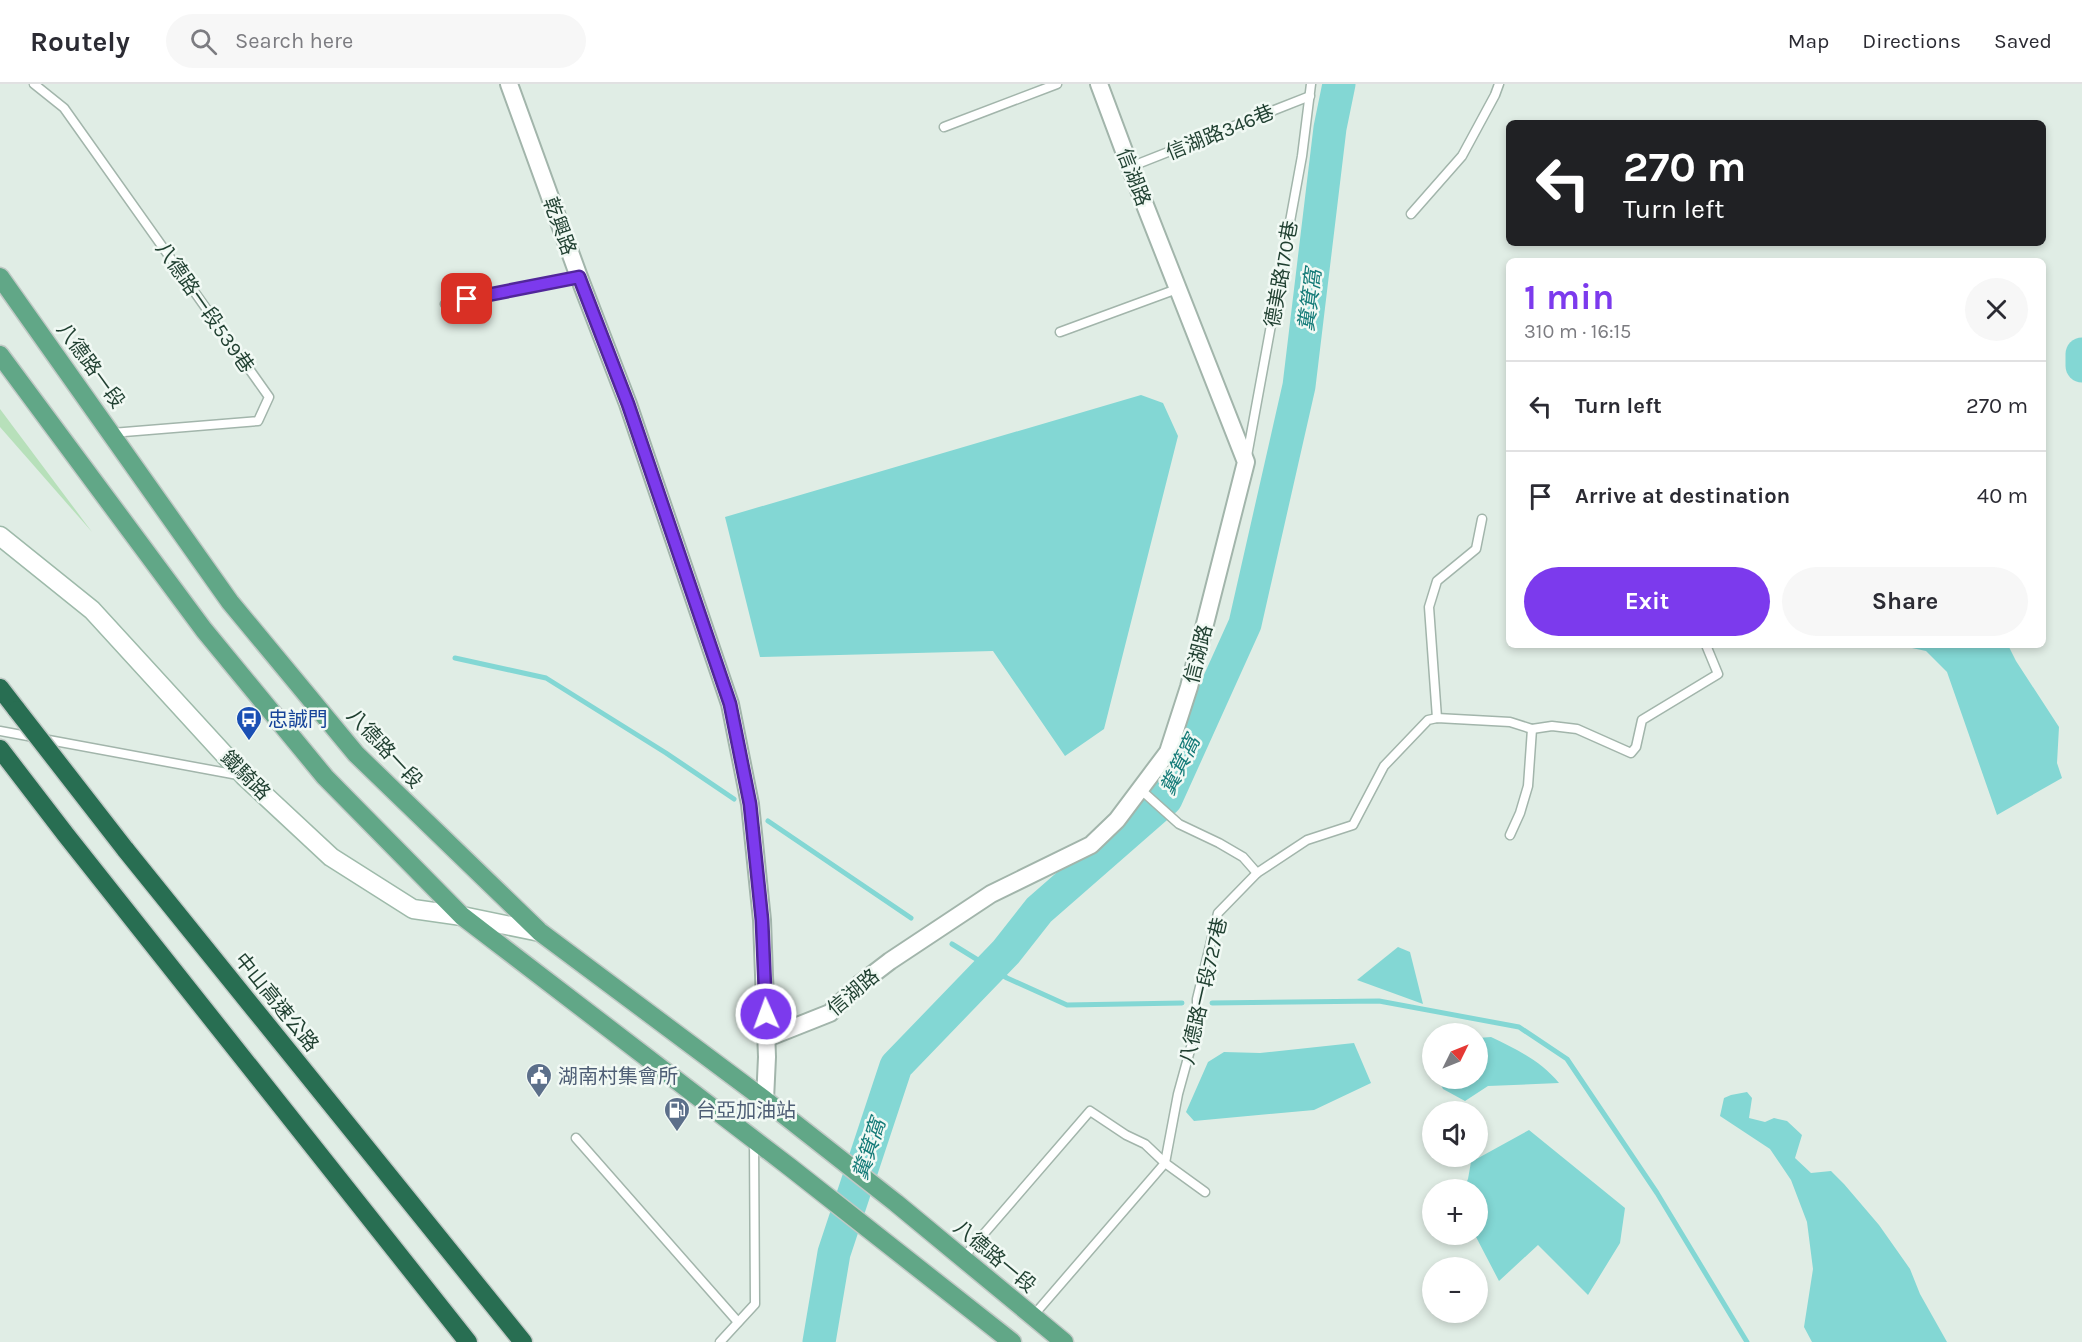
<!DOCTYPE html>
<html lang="en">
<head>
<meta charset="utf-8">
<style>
  :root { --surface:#fff; --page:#f7f7f7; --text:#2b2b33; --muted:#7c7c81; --line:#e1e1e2; --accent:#7c3aed }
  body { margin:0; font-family:Karla,"Noto Sans TC",sans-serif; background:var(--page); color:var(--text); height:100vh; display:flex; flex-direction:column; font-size:22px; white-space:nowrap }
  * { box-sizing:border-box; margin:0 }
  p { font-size:20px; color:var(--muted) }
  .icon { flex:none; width:33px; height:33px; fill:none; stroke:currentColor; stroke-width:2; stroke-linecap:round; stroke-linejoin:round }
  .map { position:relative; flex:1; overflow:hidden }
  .drawer { position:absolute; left:1506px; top:174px; width:540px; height:390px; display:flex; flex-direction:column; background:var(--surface); border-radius:9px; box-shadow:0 3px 9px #0003 }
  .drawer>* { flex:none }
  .hud { position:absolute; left:1506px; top:36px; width:540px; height:126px; border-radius:9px; box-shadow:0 3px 9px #0003; background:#202124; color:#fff; overflow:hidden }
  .needle { width:39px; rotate:47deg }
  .controls { position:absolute; left:1422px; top:939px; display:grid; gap:12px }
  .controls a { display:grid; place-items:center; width:66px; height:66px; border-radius:50%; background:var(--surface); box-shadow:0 3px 9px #0003; font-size:30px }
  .pin { position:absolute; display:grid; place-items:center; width:51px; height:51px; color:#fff; margin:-26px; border-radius:12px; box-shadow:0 3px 9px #0006 }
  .me { position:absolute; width:66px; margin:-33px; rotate:358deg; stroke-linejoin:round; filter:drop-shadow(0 0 4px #0008) }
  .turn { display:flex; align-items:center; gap:21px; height:126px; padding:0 18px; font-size:27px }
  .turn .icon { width:78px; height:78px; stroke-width:2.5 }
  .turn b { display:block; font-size:42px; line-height:51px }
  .round { display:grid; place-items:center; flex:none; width:63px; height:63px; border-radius:32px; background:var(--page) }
  .summary { display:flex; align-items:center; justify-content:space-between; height:102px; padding:0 18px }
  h1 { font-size:36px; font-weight:700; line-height:45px; color:var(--accent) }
  .action { display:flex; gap:12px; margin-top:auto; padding:12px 18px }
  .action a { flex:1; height:69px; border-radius:36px; background:var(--accent); color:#fff; font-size:24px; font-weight:700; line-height:69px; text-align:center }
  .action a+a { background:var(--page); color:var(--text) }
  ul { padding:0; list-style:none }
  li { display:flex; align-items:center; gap:18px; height:90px; padding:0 18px; border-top:2px solid var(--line) }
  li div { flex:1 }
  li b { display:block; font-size:22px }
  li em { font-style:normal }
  header { display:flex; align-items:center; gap:36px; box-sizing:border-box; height:84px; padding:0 30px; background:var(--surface); border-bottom:2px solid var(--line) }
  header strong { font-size:28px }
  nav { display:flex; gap:33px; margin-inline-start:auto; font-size:21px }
  .search { width:420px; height:54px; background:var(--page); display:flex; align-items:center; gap:15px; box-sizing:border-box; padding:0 21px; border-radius:33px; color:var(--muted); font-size:22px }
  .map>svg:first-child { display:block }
</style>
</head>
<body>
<header>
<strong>Routely</strong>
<div class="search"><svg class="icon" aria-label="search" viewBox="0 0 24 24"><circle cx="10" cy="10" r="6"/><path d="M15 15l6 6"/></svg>Search here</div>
<nav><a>Map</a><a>Directions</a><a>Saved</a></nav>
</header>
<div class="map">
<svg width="2082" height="1258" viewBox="0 0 2082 1258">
  <rect width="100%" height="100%" fill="#e0ede5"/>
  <path fill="#b7e0ba" d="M 0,325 L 92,448 L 0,343 Z"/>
  <g fill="#83d7d4">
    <path d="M 1141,311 L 1163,319 L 1178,352 L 1104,645 L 1065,672 L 993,567 L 760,573 L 725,433 Z"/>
    <path d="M 1898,561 L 2008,561 L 2016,577 L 2059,643 L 2057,679 L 2062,694 L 1997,731 L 1947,588 L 1926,567 Z"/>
    <path d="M 1398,863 L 1410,868 L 1423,920 L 1357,896 Z"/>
    <path d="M 1491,953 C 1516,965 1541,977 1559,999 L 1488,1002 L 1465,1017 L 1443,1005 L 1438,995 L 1478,994 L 1478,954 Z"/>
    <path d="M 1354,959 L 1371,999 L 1314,1026 L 1194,1037 L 1186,1028 L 1208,978 L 1224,968 L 1260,969 Z"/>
    <path d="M 1747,1008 L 1752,1014 L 1749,1034 L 1765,1038 L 1774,1034 L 1787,1037 L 1802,1051 L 1795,1074 L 1811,1089 L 1831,1087 L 1844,1100 L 1879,1141 L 1910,1185 L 1920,1210 L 1947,1258 L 1812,1258 L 1804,1243 L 1813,1185 L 1807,1138 L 1791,1096 L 1770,1065 L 1720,1032 L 1724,1014 L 1731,1011 Z"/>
    <path d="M 1529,1046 L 1625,1124 L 1620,1159 L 1588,1211 L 1538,1161 L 1499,1197 L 1475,1151 L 1478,1150 L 1478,1106 L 1463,1105 L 1468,1095 L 1471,1078 Z"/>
  </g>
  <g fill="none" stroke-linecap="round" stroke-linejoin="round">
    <g stroke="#83d7d4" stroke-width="5">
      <path d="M 455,574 L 546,594 L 666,669 L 734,715"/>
      <path d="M 768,737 L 911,834"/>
      <path d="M 952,860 L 1007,894 L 1067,921 L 1182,919"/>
      <path d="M 1212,919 L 1379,917 L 1519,943 L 1567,975 L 1657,1109 L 1747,1258"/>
    </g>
    <g stroke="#83d7d4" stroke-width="33">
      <path d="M 2082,270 L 2082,282"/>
      <path d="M 819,1258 L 834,1169 L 896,982 L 1006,868 L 1039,826 L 1166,715 L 1245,540 L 1299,302 L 1330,44 L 1339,0"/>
    </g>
    <defs>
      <g id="lane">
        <path d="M 34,0 L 64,24 L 269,313 L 258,337 L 112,349"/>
        <path d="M 944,43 L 1057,0"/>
        <path d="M 1130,83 L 1310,12"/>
        <path d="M 1411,130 L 1462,72 L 1495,11 L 1499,0"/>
        <path d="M 445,220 L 579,193"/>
        <path d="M 1060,248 L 1177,205"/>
        <path d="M 1247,372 L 1302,72 L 1311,0"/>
        <path d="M 1437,634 L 1429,523 L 1437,497 L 1476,465 L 1482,435"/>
        <path d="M 0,647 L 238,691"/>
        <path d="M 1140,705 L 1179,740 L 1219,759 L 1243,773 L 1257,789"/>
        <path d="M 1510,751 L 1520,729 L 1528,702 L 1532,645"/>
        <path d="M 576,1054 L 738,1238"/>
        <path d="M 963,1174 L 1090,1027 L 1126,1051 L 1145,1060 L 1165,1079 L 1205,1108"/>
        <path d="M 1033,1232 L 1165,1079 L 1178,1010 L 1197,941 L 1197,915 L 1218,829 L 1257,789 L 1307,756 L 1353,741 L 1384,682 L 1428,636 L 1437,634 L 1510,638 L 1532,645 L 1552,642 L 1577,645 L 1631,669 L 1636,663 L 1642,636 L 1718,590 L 1706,561"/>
        <path d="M 720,1258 L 755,1220 L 754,1056"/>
      </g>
      <g id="street">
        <path d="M 509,0 L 579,193 L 628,320 L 730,620 L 750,720 L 762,836 L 767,973 L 765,1016"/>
        <path d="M 767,954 L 830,929 L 860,900 L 890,877 L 991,810 L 1091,761 L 1117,736 L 1168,668 L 1189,603 L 1246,378 L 1130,83 L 1099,0"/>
      </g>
      <path id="secondary" d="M 0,452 L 92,526 L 244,692 L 331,773 L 413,825 L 462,832 L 540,848"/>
      <g id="primary">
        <path d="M 0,193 L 230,518 L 356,670 L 540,848 L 765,1016 L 896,1119 L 1064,1258"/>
        <path d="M 0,271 L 204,546 L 325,693 L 462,832 L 791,1084 L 1012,1258"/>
      </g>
      <g id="highway">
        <path d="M 0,604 L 17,626"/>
        <path d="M 0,665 L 66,751 L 468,1258"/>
        <path d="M 125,765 L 523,1258"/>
      </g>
    </defs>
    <use href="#lane" stroke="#a2b5ab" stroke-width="11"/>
    <use href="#street" stroke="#a2b5ab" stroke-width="20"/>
    <use href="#secondary" stroke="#9ebaaa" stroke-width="21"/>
    <use href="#primary" stroke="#c0c9c5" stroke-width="21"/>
    <use href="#highway" stroke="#c0c9c5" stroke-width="21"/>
    <use href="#lane" stroke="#fff" stroke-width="8"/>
    <use href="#street" stroke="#fff" stroke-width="16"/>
    <use href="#secondary" stroke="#fff" stroke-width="18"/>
    <use href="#primary" stroke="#61a787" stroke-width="18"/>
    <use href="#highway" stroke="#286e52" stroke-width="18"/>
    <defs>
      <path id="highway-bridge" d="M 17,626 L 125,765"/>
    </defs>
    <use href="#highway-bridge" stroke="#c0c9c5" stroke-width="21" stroke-linecap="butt"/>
    <use href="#highway-bridge" stroke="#286e52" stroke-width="18"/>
  </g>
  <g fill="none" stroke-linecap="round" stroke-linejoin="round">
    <defs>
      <path id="route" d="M 467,215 L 579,193 L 628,320 L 730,620 L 750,720 L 762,836 L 766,930"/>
    </defs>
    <use href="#route" stroke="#51269a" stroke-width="15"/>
    <use href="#route" stroke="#7c3aed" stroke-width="10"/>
  </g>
  <defs>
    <symbol id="bus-pin" viewBox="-11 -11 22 30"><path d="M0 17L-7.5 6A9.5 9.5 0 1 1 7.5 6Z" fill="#1a4fb4" stroke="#f1f9f4"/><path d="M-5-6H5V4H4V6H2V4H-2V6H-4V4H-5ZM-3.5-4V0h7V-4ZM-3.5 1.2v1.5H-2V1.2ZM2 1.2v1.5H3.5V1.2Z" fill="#fff"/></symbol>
    <symbol id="civic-pin" viewBox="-11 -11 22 30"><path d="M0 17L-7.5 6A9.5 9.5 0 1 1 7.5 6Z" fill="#5c6f8a" stroke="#f1f9f4"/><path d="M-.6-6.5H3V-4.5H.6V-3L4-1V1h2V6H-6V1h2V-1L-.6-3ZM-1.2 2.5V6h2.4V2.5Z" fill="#fff"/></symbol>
    <symbol id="fuel-pin" viewBox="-11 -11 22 30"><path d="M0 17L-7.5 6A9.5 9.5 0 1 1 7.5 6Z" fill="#5c6f8a" stroke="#f1f9f4"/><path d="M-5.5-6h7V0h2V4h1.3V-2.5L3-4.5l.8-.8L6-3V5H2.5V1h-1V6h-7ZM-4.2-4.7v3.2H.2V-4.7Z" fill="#fff"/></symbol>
  </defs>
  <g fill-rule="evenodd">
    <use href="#bus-pin" x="234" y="620" width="30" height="40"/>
    <use href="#civic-pin" x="524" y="977" width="30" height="40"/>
    <use href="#fuel-pin" x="662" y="1011" width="30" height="40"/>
  </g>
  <g text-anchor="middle" stroke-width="5" stroke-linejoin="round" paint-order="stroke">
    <g font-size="20" fill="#1f3f30" stroke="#f1f9f4">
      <text transform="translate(1220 48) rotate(-22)" y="7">信湖路346巷</text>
      <text transform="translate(1134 93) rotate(69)" y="7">信湖路</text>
      <text transform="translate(560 142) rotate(70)" y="7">乾興路</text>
      <text transform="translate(1281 190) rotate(-80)" y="7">德美路170巷</text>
      <text transform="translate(205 223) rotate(55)" y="7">八德路一段539巷</text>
      <text transform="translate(91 281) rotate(54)" y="7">八德路一段</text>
      <text transform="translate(1198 570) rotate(-76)" y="7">信湖路</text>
      <text transform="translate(385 664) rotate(47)" y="7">八德路一段</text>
      <text transform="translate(246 691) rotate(45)" y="7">鐵騎路</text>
      <text transform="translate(1203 907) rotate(-77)" y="7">八德路一段727巷</text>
      <text transform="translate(853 908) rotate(-40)" y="7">信湖路</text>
      <text transform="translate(277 918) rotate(51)" y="7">中山高速公路</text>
      <text transform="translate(995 1172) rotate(40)" y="7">八德路一段</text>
    </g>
    <g font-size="20" fill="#164399" stroke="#f1f9f4" text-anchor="start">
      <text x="268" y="642">忠誠門</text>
    </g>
    <g font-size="20" fill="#4e5e75" stroke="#f1f9f4" text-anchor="start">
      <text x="558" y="999">湖南村集會所</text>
      <text x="696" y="1033">台亞加油站</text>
    </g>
    <g font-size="21" font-style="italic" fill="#147b78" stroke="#f1f9f4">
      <text transform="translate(1310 216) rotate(-83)" y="7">糞箕窩</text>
      <text transform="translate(1180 681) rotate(-64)" y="7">糞箕窩</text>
      <text transform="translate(869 1065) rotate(-72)" y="7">糞箕窩</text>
    </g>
  </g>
</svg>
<div class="controls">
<a><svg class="needle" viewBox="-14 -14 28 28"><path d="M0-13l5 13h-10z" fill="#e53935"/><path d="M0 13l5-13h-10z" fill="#7c7c81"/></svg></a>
<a><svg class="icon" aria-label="sound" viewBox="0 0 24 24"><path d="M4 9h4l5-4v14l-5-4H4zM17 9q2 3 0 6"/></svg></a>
<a>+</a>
<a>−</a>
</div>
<div class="pin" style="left:467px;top:215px;background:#d93025"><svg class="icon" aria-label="arrive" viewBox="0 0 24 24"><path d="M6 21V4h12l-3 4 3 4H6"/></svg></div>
<svg class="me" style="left:766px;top:930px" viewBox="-20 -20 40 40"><circle r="17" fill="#7c3aed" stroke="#fff" stroke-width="3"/><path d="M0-11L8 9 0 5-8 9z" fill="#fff"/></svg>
<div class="hud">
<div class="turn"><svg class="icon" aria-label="left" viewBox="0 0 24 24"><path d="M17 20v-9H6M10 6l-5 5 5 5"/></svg><div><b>270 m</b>Turn left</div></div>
</div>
<section class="drawer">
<div class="summary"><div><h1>1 min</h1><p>310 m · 16:15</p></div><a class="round"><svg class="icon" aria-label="close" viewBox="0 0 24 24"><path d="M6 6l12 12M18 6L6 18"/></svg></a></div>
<ul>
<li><svg class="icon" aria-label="left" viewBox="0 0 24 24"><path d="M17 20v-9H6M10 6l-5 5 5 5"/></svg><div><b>Turn left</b></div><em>270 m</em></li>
<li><svg class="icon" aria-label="arrive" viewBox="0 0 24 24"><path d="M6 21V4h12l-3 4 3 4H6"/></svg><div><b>Arrive at destination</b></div><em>40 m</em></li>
</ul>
<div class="action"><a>Exit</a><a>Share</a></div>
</section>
</div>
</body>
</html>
